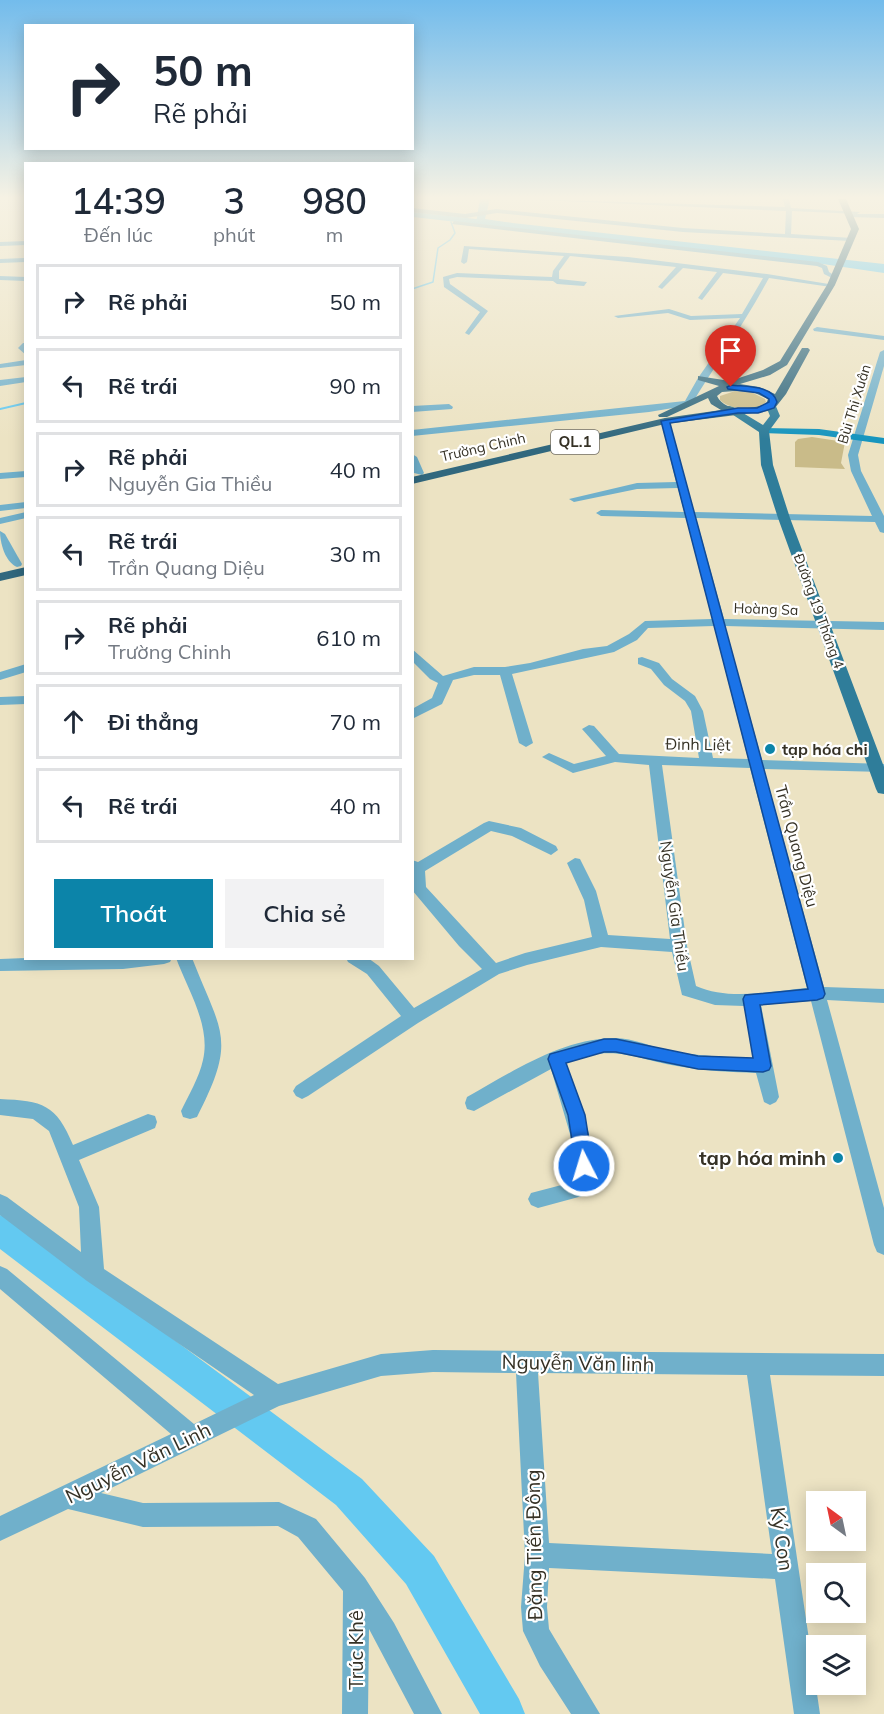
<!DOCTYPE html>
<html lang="vi">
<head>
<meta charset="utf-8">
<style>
  :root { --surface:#fff; --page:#f2f2f3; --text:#1f2937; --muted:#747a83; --line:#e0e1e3; --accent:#0c84a9 }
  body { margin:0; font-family:Mulish,sans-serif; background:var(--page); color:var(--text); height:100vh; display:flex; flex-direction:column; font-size:22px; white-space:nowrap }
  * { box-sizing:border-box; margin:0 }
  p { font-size:20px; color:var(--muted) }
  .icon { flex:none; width:33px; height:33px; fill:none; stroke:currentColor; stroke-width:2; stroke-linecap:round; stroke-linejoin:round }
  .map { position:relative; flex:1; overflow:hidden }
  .panel { position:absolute; left:24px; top:162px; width:390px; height:798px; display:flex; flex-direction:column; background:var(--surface); border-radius:0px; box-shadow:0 3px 15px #0003 }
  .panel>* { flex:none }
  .banner { position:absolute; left:24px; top:24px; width:390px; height:126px; border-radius:0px; box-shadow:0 3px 15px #0003; background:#fff; color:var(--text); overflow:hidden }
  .needle { width:39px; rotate:327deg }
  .fabs { position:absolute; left:806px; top:1491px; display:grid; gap:12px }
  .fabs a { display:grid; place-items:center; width:60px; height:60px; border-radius:0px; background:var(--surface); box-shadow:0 3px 15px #0003; font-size:30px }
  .pin { position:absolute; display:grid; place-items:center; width:51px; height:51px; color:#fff; margin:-62px -26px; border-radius:50% 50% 50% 0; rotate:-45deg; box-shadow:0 0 6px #0007 }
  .pin .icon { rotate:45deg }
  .me { position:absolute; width:66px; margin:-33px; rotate:355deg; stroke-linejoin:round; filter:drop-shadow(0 0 4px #0008) }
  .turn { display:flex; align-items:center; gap:21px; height:126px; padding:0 30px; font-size:27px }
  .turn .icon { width:78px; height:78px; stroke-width:2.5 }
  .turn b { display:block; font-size:42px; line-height:51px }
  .eta { display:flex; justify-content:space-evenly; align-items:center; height:102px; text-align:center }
  .eta b { font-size:36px; font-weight:600; line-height:42px }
  .button { display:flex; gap:12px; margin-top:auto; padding:12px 30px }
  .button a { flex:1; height:69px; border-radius:0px; background:var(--accent); color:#fff; font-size:24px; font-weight:600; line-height:69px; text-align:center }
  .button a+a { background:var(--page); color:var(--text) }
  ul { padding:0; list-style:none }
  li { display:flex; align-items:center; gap:18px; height:75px; margin:0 12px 9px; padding:0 18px; border:3px solid var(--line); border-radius:0px }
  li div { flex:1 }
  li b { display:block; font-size:22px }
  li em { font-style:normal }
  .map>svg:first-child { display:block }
</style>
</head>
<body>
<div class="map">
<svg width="884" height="1714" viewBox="0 0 884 1714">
  <rect width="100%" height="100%" fill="#ece3c3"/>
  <g fill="#c9bb89">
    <path d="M 735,391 L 751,392 L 765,399 L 766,402 C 756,413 730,410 720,400 L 720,396 Z"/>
    <path d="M 812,437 L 845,442 L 841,463 L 845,469 L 795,467 L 795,442 L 798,439 Z"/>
  </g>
  <path fill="#63c9f1" d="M 413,212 L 884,264 L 884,273 L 816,263 L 413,217 Z"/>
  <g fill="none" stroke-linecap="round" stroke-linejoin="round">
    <path stroke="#63c9f1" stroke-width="1.5" d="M 412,289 L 433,282 L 438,248 L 450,240 L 455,233 L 451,222"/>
    <path stroke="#63c9f1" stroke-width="2" d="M 0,409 L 26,403"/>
    <g fill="#63c9f1" fill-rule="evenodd">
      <path d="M 480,199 L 490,199 L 485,219 L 512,223 L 512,227 L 476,223 Z"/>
      <path d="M 0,1215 L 11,1219 L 362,1479 L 434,1556 L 519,1699 L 525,1714 L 480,1714 L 406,1584 L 336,1505 L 0,1249 Z"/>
    </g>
    <g fill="#70b0cb" fill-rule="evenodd">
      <path d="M 519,199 L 785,207 L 783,199 L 789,199 L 791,208 L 860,212 L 857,214 L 792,211 L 791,234 L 852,238 L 850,241 L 683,232 L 497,213 L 466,218 L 412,212 L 412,208 L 465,214 L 496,209 L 683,228 L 785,234 L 786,211 Z"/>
      <path d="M 851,214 L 884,214 L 884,218 L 849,217 Z"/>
      <path d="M 454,221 L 818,262 L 827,266 L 829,272 L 837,277 L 834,279 L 824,274 L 822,268 L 817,266 L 452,224 Z"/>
      <path d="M 26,241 L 26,245 L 0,246 L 0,242 Z"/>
      <path d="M 464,246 L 628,257 L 767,274 L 835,285 L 831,287 L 769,278 C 745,322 717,363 691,405 L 649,412 L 412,436 L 412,430 L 685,401 L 698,378 L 740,318 L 690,320 L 668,313 L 618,318 L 614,316 L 669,309 L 691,316 L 742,314 L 763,278 L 723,273 L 702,300 L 698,298 L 717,272 L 683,268 L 662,289 L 658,287 L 676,267 L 570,256 L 559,271 L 559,279 L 587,282 L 584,286 L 557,284 L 553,281 L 457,277 L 449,279 L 450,284 L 488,311 L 469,335 L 465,333 L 480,312 L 444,287 L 443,277 L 457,273 L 552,277 L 553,271 L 564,256 L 469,249 L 467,262 L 464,264 L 461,262 Z"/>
      <path d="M 24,258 L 26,262 L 0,263 L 0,259 Z"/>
      <path d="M 0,276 L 26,277 L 26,281 L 0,280 Z"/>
      <path d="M 817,327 L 884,336 L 884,340 L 814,331 L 813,329 Z"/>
      <path d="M 23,343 L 26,343 L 26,355 L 18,348 Z"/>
      <path d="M 884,350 L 884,366 L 858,455 L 861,471 L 884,516 L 884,533 L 880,532 L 875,522 L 696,518 L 724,619 L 884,622 L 884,630 L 725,626 L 762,760 L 884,764 L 884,772 L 764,769 L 824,987 L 884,989 L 884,1003 L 827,1000 L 884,1208 L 884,1255 L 877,1252 L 874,1245 L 811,1001 L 761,1005 L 779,1097 L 776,1102 L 770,1105 L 764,1102 L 756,1073 C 732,1072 707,1071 683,1067 C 634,1060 618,1043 566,1062 L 589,1134 L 596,1181 L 586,1195 L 538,1208 L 531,1205 L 528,1199 L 531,1193 L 573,1182 L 576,1178 L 570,1134 L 551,1069 L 474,1111 L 467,1109 L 465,1103 L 467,1097 C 512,1072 559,1040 612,1038 C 632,1037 651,1047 670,1051 C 698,1056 726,1057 754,1058 L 744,1006 L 715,1005 L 682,995 L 672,952 L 601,947 L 527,965 L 499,974 L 418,1023 L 308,1096 L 302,1099 L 296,1096 L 293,1091 L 296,1086 L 401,1016 L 367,974 L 348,962 L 346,958 L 368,958 L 379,966 L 414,1008 L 482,969 L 459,946 L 412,890 L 412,860 L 418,862 L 484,823 L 489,821 L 521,828 L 556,846 L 558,850 L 551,855 L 512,836 L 491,831 L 425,871 L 426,887 L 496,963 L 525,953 L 592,937 L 584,900 L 567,863 L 575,858 L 580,859 L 596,891 L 608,935 L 670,939 L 649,765 L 615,762 L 573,773 L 542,757 L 549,753 L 574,764 L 606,756 L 582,729 L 589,725 L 594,726 L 619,754 L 699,758 L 691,711 L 685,701 L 664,685 L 651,669 L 638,664 L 638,658 L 642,657 L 659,663 L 672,679 L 695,696 L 703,711 L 713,758 L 748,759 L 714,626 L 648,628 L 637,640 L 614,652 L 512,674 L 533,743 L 526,747 L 519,743 L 500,675 L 474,675 L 453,680 L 442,704 L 412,719 L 412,709 L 432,698 L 438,683 L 430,679 L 412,661 L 412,649 L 443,676 L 474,667 L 505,667 L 530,663 L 583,649 L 607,646 L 629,634 L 645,621 L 712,619 L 686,518 L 601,516 L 596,513 L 601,510 L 684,512 L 678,488 L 637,489 L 574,502 L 569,499 L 637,483 L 676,482 L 661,421 L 665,418 L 669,421 L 694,512 L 872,516 L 851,471 L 848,455 L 880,352 ZM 662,765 L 750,768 L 807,988 C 772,991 729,1001 696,986 L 687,946 Z"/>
      <path d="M 26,360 L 26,365 L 0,368 L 0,364 Z"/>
      <path d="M 26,377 L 26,382 L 0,386 L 0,380 Z"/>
      <path d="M 449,404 L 453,407 L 452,409 L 412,412 L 412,406 Z"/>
      <path d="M 412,454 L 417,457 L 424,473 L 422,475 L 414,473 Z"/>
      <path d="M 26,471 L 26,477 L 0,479 L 0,473 Z"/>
      <path d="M 26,502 L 26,508 L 0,511 L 0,505 Z"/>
      <path d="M 26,512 L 26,518 L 0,524 L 0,518 Z"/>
      <path d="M 0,531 L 5,534 L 22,564 L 21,566 L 17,567 C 5,562 0,543 0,531 Z"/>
      <path d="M 26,664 L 26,672 L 0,680 L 0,672 Z"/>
      <path d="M 26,696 L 26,704 L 0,705 L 0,697 Z"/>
      <path d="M 26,958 L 172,958 L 170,962 L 164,964 L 123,969 L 0,971 L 0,959 Z"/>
      <path d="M 176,958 L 192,958 C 222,1034 237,1039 197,1117 L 190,1119 L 183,1117 L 181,1111 C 189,1094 199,1078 203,1060 C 211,1026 188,990 176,958 Z"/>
      <path d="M 0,1099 C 43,1101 56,1104 73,1145 L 148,1114 L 155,1116 L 157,1122 L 155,1128 L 79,1160 L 99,1207 L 104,1269 L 278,1384 L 381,1354 L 433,1350 L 884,1354 L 884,1376 L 770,1375 L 820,1714 L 794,1714 L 775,1579 L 549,1568 L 547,1607 L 549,1629 L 600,1714 L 571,1714 L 540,1666 L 523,1631 L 521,1607 L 525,1555 L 516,1373 L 433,1372 L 381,1376 L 279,1406 L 101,1493 L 143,1503 L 279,1502 L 316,1519 L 365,1578 L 394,1623 L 442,1714 L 414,1714 L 369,1629 L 368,1714 L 342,1714 L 343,1591 L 298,1537 L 278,1526 L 143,1527 L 68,1509 L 0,1541 L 0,1516 L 171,1434 L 0,1289 L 0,1266 L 7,1269 L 194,1424 L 254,1395 L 87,1281 L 0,1215 L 0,1194 L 7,1197 L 81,1252 L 79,1207 L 49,1131 L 33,1119 L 0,1115 ZM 538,1373 L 747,1375 L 772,1554 L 549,1543 Z"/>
    </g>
    <path fill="#1795be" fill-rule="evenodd" d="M 764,428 L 819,429 L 884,438 L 884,444 L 819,435 L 760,433 L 759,431 Z"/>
    <path fill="#2f7d9a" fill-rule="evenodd" d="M 771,403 L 775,404 L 780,416 L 769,431 L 773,465 L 790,518 L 884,767 L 884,794 L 878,793 L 876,789 L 778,518 L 761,465 L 759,432 L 724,409 L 729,406 L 733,407 L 763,425 L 770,416 L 766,406 Z"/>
    <g fill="#31687e" fill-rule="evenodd">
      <path d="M 838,199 L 846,199 L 859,229 L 835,285 L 787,365 L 770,375 L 740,384 L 759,387 L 775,394 L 802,348 L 808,348 L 810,350 L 786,394 L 775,408 L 768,411 L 665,424 L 412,484 L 412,477 L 665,418 L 721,410 L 711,404 L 708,398 L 667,417 L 659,417 L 658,415 L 719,386 L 698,380 L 698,376 L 730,381 L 763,370 L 780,361 L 827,285 L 851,229 ZM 735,391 L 753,392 L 768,399 L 766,404 C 752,409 725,413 717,396 L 722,392 Z"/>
      <path d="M 26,567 L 26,575 L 0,581 L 0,573 Z"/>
    </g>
  </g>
  <linearGradient id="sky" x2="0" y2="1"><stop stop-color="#73bcec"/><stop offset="0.45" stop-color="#f6f2e4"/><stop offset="1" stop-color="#f6f2e4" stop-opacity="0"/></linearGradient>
  <rect width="884" height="439" fill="url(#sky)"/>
  <path fill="#1a73e8" stroke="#114b97" stroke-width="1.5" d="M 731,385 C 746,387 773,385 777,402 L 774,408 L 758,413 L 738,413 L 670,423 L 825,994 L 823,998 L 817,1000 L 760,1005 L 771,1066 L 769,1070 L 763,1072 L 698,1069 L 616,1052 L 604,1052 L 566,1063 L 585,1115 L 593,1166 L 591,1172 L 584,1174 L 578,1172 L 576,1166 L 568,1115 L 548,1059 L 550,1054 L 604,1039 L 616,1039 L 698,1056 L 753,1058 L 743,999 L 745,995 L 808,989 L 661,421 L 738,408 L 757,408 L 769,402 L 769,399 L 759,393 L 728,389 L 727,387 Z"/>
  <g fill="#0c84a9" stroke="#fff" stroke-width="2">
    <circle cx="770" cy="749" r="6"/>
    <circle cx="838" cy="1158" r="6"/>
  </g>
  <g text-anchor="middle" stroke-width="4.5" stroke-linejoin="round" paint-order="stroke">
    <g font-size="14" fill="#353125" stroke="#fff">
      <text transform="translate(854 404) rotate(-73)" y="5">Bùi Thị Xuân</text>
      <text transform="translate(483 447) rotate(-13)" y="5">Trường Chinh</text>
      <text transform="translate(766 609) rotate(2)" y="5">Hoàng Sa</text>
      <text transform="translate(819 611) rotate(70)" y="5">Đường 19 Tháng 4</text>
    </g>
    <rect fill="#fff" stroke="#726f66" stroke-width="1.5" x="551" y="430" width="48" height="24" rx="4.5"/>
    <g font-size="15" font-weight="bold" fill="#353125">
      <text x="575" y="447">QL.1</text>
    </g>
    <g font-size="16" fill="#353125" stroke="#fff">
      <text transform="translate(698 744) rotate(1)" y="6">Đinh Liệt</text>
      <text transform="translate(797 846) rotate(75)" y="6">Trần Quang Diệu</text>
      <text transform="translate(675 906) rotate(82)" y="6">Nguyễn Gia Thiều</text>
    </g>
    <g font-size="16" font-weight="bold" fill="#353125" stroke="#fff" text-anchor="start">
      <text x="782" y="755">tạp hóa chi</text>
    </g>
    <g font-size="20" font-weight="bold" fill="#353125" stroke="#fff" text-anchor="end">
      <text x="826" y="1165">tạp hóa minh</text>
    </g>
    <g font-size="20" fill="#353125" stroke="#fff">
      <text transform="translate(578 1363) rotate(1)" y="7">Nguyễn Văn linh</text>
      <text transform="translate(138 1463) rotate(-26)" y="7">Nguyễn Văn Linh</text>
      <text transform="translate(782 1539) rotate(82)" y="7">Ký Con</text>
      <text transform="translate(534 1545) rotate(-91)" y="7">Đặng Tiến Đông</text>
      <text transform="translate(356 1650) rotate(-90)" y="7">Trúc Khê</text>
    </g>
  </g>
</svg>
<div class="fabs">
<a><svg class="needle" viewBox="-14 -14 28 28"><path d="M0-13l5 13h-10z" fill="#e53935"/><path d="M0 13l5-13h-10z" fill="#747a83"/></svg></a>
<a><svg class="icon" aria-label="search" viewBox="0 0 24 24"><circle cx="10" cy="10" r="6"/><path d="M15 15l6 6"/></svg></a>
<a><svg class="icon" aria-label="layers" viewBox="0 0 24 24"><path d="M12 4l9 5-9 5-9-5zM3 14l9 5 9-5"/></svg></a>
</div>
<div class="pin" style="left:731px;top:387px;background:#d93025"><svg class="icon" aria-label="arrive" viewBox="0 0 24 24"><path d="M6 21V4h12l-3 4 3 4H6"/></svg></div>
<svg class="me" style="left:584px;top:1166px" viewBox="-20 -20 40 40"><circle r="17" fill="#1a73e8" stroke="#fff" stroke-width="3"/><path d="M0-11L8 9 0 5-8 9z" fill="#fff"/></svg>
<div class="banner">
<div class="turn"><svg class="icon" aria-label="right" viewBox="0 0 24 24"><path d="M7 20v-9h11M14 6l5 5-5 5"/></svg><div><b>50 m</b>Rẽ phải</div></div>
</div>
<section class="panel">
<div class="eta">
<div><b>14:39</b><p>Đến lúc</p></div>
<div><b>3</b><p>phút</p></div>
<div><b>980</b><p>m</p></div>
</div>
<ul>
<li><svg class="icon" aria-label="right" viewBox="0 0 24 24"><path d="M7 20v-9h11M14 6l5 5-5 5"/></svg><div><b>Rẽ phải</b></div><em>50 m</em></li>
<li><svg class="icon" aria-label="left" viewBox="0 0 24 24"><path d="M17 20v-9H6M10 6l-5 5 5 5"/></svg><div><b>Rẽ trái</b></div><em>90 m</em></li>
<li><svg class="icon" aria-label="right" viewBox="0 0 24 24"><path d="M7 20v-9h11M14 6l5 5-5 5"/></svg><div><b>Rẽ phải</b><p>Nguyễn Gia Thiều</p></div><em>40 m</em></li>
<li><svg class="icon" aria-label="left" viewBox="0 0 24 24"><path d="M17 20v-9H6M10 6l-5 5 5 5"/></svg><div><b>Rẽ trái</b><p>Trần Quang Diệu</p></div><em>30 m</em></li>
<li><svg class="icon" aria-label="right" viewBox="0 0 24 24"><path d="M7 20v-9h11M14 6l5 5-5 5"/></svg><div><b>Rẽ phải</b><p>Trường Chinh</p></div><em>610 m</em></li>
<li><svg class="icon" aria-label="ahead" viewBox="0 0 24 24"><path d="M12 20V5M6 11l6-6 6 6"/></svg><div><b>Đi thẳng</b></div><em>70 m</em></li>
<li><svg class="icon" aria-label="left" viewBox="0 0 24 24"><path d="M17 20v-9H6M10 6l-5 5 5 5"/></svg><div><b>Rẽ trái</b></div><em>40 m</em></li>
</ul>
<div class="button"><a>Thoát</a><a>Chia sẻ</a></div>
</section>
</div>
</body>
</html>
